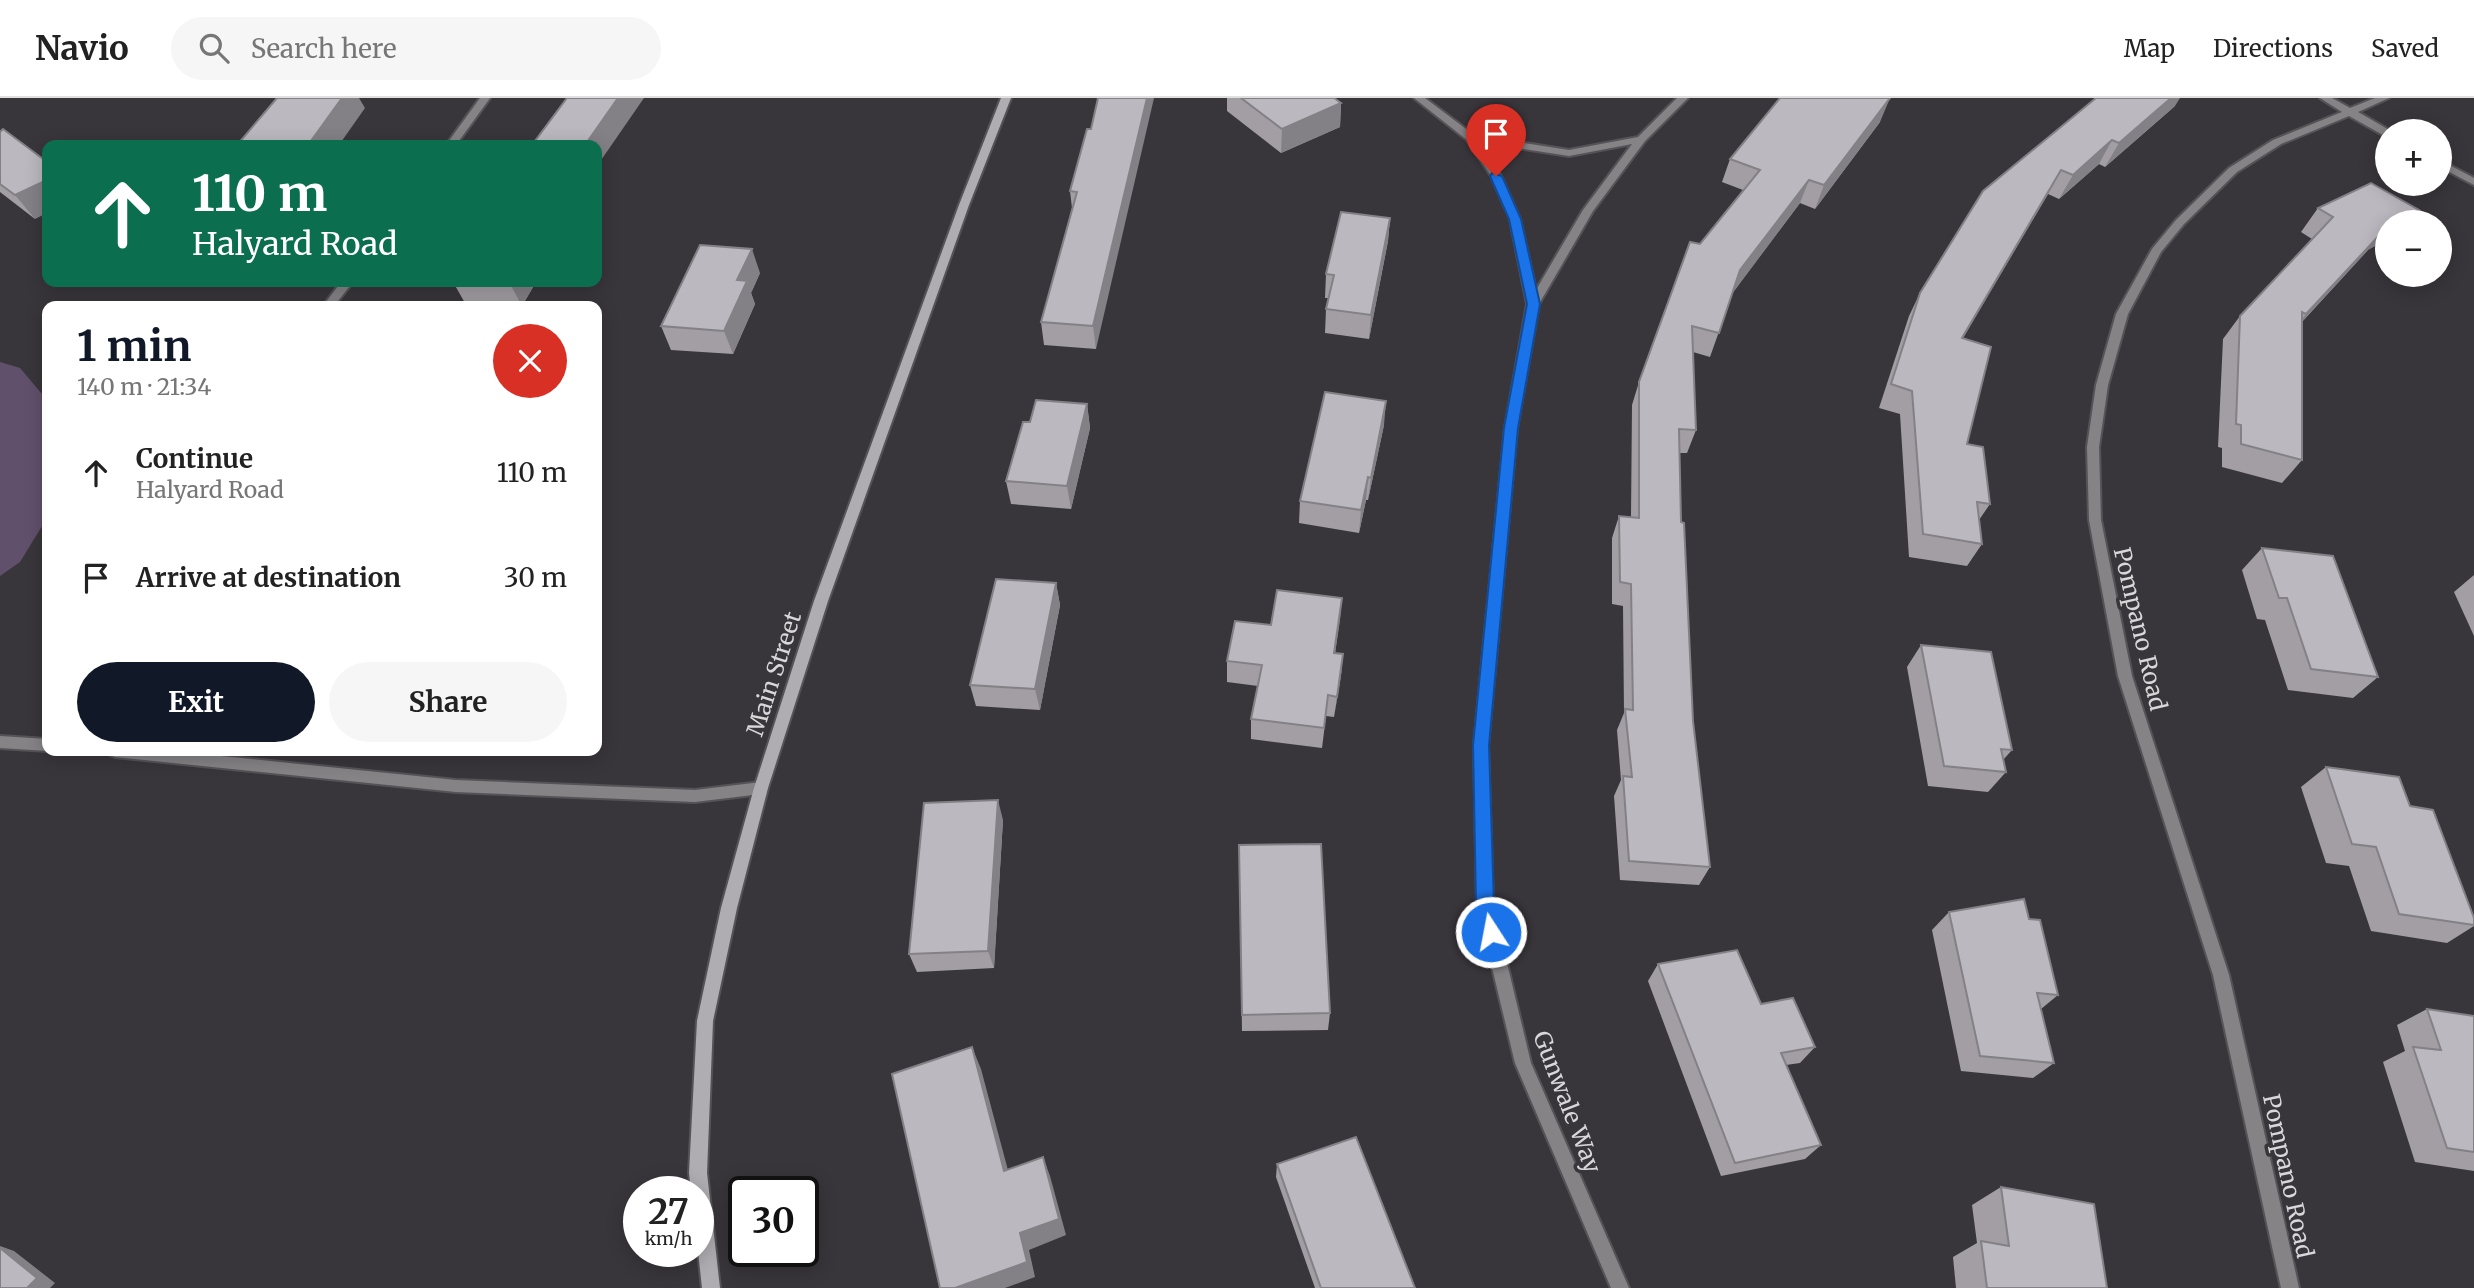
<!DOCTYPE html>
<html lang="en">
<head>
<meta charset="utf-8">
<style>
  :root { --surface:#fff; --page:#f6f6f6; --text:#222; --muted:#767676; --line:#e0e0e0; --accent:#111827 }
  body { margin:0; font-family:Merriweather,serif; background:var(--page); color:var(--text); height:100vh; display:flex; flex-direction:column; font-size:26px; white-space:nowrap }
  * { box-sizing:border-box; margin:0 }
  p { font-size:23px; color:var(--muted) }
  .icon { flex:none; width:38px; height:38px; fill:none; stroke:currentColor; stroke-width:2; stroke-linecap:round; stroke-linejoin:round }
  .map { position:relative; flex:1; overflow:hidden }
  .details { position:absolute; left:42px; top:203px; width:560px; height:455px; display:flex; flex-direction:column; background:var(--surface); border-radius:14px; box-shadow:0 4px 18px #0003 }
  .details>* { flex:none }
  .hud { position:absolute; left:42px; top:42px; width:560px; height:147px; border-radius:14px; box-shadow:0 4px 18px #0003; background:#0b6e4f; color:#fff; overflow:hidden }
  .controls { position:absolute; left:2375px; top:21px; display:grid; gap:14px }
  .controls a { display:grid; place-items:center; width:77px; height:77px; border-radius:50%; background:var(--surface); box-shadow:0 4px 18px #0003; font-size:35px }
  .speed { position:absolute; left:623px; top:1078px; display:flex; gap:14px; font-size:35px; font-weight:700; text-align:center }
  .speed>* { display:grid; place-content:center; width:91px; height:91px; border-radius:50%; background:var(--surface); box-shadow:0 4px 18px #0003; line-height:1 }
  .speed small { font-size:18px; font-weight:400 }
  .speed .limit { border:4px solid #111; border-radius:10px; background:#fff; color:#111 }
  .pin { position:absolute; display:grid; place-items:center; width:60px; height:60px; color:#fff; margin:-72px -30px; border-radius:50% 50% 50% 0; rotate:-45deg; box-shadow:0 0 7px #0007 }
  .pin .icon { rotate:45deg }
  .me { position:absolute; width:77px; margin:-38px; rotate:349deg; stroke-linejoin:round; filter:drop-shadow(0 0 5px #0008) }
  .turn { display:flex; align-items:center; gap:24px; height:147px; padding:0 35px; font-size:32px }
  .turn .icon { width:91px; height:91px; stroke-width:2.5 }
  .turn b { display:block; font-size:49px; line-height:60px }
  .round { display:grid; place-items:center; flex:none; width:74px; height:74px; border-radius:37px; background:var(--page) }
  .head { display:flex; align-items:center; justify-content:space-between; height:119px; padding:0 35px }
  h1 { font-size:42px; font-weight:700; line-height:52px; color:var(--accent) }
  .button { display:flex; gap:14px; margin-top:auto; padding:14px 35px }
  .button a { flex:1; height:80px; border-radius:42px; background:var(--accent); color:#fff; font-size:28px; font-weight:700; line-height:80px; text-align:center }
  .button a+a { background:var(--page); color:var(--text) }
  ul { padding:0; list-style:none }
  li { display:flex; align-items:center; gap:21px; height:105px; padding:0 35px }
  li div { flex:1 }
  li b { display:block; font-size:26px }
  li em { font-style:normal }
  header { display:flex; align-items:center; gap:42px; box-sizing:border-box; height:98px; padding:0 35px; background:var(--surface); border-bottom:2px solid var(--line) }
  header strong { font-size:33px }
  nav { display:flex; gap:38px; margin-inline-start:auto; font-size:24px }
  .search { width:490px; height:63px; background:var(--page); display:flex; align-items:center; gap:18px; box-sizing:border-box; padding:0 24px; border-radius:38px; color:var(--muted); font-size:26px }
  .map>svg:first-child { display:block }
</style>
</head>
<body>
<header>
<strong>Navio</strong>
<div class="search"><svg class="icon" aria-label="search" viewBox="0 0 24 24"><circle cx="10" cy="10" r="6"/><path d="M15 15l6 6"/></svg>Search here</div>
<nav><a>Map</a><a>Directions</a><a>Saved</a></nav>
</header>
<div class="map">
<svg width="2474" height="1190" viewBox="0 0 2474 1190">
  <rect width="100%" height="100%" fill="#39363b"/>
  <path fill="#61506c" d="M 0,264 L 20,270 L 47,302 L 47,420 L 20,464 L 0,478 Z"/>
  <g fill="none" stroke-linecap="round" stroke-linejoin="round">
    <defs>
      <g id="street">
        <path d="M 480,0 L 490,0 L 456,47 L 446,47 Z"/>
        <path d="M 1414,0 L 1425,0 L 1474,37 L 1569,52 L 1638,39 L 1677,0 L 1688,0 L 1645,43 L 1593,113 L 1539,206 L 1517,330 L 1488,647 L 1493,807 L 1531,965 L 1629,1190 L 1611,1190 L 1515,965 L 1477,807 L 1474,647 L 1505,330 L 1527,206 L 1510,121 L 1491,78 L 1467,42 ZM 1479,44 L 1569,58 L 1632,46 L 1583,112 L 1536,192 L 1520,121 L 1501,78 Z"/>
        <path d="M 2320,0 L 2332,0 L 2350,10 L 2375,0 L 2389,0 L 2358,14 L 2391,33 L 2387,33 L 2387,38 L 2383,37 L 2349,18 L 2281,46 L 2237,74 L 2184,126 L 2161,154 L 2128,216 L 2108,287 L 2099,349 L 2101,422 L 2132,578 L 2229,877 L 2299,1190 L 2281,1190 L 2213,877 L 2118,578 L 2089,422 L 2087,349 L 2096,287 L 2116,216 L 2152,151 L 2176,122 L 2229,70 L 2273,42 L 2342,14 Z"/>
        <path d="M 2440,62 L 2474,80 L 2474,87 L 2440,69 Z"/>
        <path d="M 341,184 L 353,184 L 334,208 L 323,208 Z"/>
        <path d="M 0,638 L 47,641 L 48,653 L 0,650 Z"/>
        <path d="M 108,653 L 172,653 L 456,682 L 695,692 L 761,684 L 766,686 L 768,690 L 766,694 L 761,696 L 695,704 L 456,694 L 115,659 L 110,657 Z"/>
      </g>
      <path id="secondary" d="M 1001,0 L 1011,0 L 969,107 L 828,503 L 768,690 L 737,810 L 713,923 L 707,1075 L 720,1190 L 702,1190 L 698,1153 L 698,1094 L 691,1094 L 689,1075 L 697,923 L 721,810 L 754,690 L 814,503 L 959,107 Z"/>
    </defs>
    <use href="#street" stroke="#565358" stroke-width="4"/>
    <use href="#secondary" stroke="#565358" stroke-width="4"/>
    <use href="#street" fill="#858386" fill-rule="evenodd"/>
    <use href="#secondary" fill="#b0adb2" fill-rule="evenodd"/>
  </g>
  <g fill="#a29ea4">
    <path d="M 1227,0 L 1334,0 L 1341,5 L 1340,29 L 1281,55 L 1227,13 Z"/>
    <path d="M 2175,8 L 2105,69 L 2099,66 L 2059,101 L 2048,96 L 1962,241 L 1967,346 L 1990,406 L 1979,422 L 1982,446 L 1967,468 L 1909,459 L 1900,316 L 1879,310 L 1909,218 L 1920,195 L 1983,93 Z"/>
    <path d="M 1880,24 L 1815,111 L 1800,105 L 1733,194 L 1710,259 L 1693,254 L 1696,332 L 1687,355 L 1679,355 L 1681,424 L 1693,623 L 1710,769 L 1699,787 L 1620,782 L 1614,698 L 1621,682 L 1617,632 L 1624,615 L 1623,508 L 1612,506 L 1612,440 L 1619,418 L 1631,419 L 1632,307 L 1639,284 L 1700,146 L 1743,92 L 1722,84 L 1730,61 Z"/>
    <path d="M 1091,31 L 1096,251 L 1044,247 L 1041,224 L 1072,110 L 1070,93 Z"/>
    <path d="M 0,34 L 35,121 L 0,94 Z"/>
    <path d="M 2371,85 L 2368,152 L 2302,224 L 2302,362 L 2282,385 L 2222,369 L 2222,350 L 2218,349 L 2223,241 L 2240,218 L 2312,141 L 2301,134 L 2318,110 Z"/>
    <path d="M 1390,120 L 1388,143 L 1369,241 L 1325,235 L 1326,211 L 1329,200 L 1325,200 L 1326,176 Z"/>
    <path d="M 760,175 L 751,195 L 755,206 L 733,256 L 671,252 L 661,228 Z"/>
    <path d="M 453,184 L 536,184 L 522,208 L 465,205 Z"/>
    <path d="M 1087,306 L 1090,330 L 1071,411 L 1011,406 L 1006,383 L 1030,324 Z"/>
    <path d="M 1384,327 L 1368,402 L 1366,402 L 1359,435 L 1299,425 L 1300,403 Z"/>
    <path d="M 2262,450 L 2378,579 L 2353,600 L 2288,592 L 2265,522 L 2257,521 L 2242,472 Z"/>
    <path d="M 2474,477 L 2474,538 L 2454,494 Z"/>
    <path d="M 1056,485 L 1060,507 L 1040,612 L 976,608 L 970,587 Z"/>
    <path d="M 1342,500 L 1335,555 L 1343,556 L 1341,577 L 1334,619 L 1326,618 L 1322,650 L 1251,641 L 1251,621 L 1258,588 L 1227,584 L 1227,563 L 1271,527 Z"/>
    <path d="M 1921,547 L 2012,652 L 2003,662 L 2006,674 L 1988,694 L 1928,688 L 1907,569 Z"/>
    <path d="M 2326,669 L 2410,708 L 2474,820 L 2474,828 L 2447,845 L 2371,833 L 2349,768 L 2326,765 L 2301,689 Z"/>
    <path d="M 1003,722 L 994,870 L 917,874 L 909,856 Z"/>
    <path d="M 1239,747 L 1330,915 L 1328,932 L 1242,933 Z"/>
    <path d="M 1949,814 L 2058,897 L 2041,911 L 2054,965 L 2033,980 L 1961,973 L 1932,832 Z"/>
    <path d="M 1658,866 L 1761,906 L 1815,949 L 1800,965 L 1786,967 L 1821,1047 L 1805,1061 L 1721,1078 L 1648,883 Z"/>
    <path d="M 2427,911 L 2474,918 L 2474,1073 L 2415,1064 L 2383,964 L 2405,953 L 2397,927 Z"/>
    <path d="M 1277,1066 L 1415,1190 L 1315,1190 L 1276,1079 Z"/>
    <path d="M 2001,1089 L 2107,1190 L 1956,1190 L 1953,1159 L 1977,1145 L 1972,1107 Z"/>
  </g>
  <g fill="#848186">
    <path d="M 342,0 L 359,0 L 365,10 L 339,47 L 308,47 Z"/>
    <path d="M 618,0 L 644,0 L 597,68 L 597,47 L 585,47 Z"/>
    <path d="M 1147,0 L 1154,0 L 1096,251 L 1093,228 Z"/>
    <path d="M 1890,0 L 1880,24 L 1815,111 L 1824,87 Z"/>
    <path d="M 2171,0 L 2180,0 L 2175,8 L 2105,69 L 2119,45 Z"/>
    <path d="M 1341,5 L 1340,29 L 1281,55 L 1282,31 Z"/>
    <path d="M 2112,42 L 2099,66 L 2059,101 L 2073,77 Z"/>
    <path d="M 2061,72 L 2048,96 L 1949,264 L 1962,240 Z"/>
    <path d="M 47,82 L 47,115 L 35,121 L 15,97 Z"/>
    <path d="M 1809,82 L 1800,105 L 1732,196 L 1740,172 Z"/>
    <path d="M 2419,112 L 2409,124 L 2395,124 Z"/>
    <path d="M 1390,120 L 1388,143 L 1369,241 L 1371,217 Z"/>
    <path d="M 2387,129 L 2387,142 L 2368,152 L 2287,240 L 2306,216 Z"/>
    <path d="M 752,151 L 760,175 L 751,195 L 755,206 L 733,256 L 724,233 L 737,182 Z"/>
    <path d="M 509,184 L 536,184 L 522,208 Z"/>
    <path d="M 1386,303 L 1384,327 L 1368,402 L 1371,380 Z"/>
    <path d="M 1087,306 L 1090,330 L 1071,411 L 1067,388 Z"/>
    <path d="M 1368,379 L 1366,402 L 1359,435 L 1361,412 Z"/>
    <path d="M 1056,485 L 1060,507 L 1040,612 L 1035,591 Z"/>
    <path d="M 1342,500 L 1340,522 L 1332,576 L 1334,555 Z"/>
    <path d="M 1343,556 L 1341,577 L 1334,619 L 1337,599 Z"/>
    <path d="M 998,702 L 1003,722 L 994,870 L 988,853 Z"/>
    <path d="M 972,949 L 981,971 L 1013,1091 L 1004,1073 Z"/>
    <path d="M 1043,1059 L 1050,1078 L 1066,1137 L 1029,1152 L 1035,1179 L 1005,1190 L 955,1190 L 1020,1135 Z"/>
    <path d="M 0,1148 L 14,1153 L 55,1185 L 50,1190 L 27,1190 L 0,1150 Z"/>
  </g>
  <g fill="#bcb8bf" stroke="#848186" stroke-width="2">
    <path d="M 277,0 L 342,0 L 308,47 L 237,47 Z"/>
    <path d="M 567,0 L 618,0 L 585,47 L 532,47 Z"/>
    <path d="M 1098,0 L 1147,0 L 1093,228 L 1041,224 L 1077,94 L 1070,93 L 1087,31 L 1091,31 Z"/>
    <path d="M 1241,0 L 1334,0 L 1341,5 L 1282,31 Z"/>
    <path d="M 1780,0 L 1890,0 L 1824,87 L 1809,82 L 1740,172 L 1719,235 L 1692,228 L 1696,332 L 1679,331 L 1681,424 L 1684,425 L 1693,623 L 1710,769 L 1629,763 L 1623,678 L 1632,679 L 1625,611 L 1633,612 L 1631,486 L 1620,484 L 1619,418 L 1639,420 L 1639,284 L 1690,144 L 1700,146 L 1760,72 L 1730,61 Z"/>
    <path d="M 2096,0 L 2171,0 L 2119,45 L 2112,42 L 2073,77 L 2061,72 L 1962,240 L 1991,249 L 1967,346 L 1983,349 L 1990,406 L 1977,404 L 1982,446 L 1923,436 L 1912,293 L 1891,286 L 1920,195 L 1983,93 Z"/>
    <path d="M 3,31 L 47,64 L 47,82 L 15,97 L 0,86 L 0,34 Z"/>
    <path d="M 2371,85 L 2419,112 L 2395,124 L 2387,124 L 2387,129 L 2306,216 L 2302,214 L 2302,362 L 2241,346 L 2241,327 L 2236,326 L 2240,218 L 2333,119 L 2318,110 Z"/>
    <path d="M 1341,114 L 1390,120 L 1371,217 L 1326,211 L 1334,177 L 1326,176 Z"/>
    <path d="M 700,147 L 752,151 L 737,182 L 747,183 L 724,233 L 661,228 Z"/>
    <path d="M 1325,294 L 1386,303 L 1371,380 L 1368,379 L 1361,412 L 1300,403 Z"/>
    <path d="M 1036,302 L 1087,306 L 1067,388 L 1006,383 L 1023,324 L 1030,324 Z"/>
    <path d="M 2262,450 L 2333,458 L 2378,579 L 2311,571 L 2287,500 L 2279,500 Z"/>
    <path d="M 996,481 L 1056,485 L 1035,591 L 970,587 Z"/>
    <path d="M 1277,492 L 1342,500 L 1334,555 L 1343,556 L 1337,599 L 1328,597 L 1324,630 L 1251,621 L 1262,567 L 1227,563 L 1235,523 L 1271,527 Z"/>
    <path d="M 1921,547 L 1991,554 L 2012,652 L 2001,651 L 2006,674 L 1944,668 Z"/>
    <path d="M 2326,669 L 2399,679 L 2410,708 L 2433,712 L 2474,820 L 2474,827 L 2399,816 L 2376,749 L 2352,746 Z"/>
    <path d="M 998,702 L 988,853 L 909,856 L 924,705 Z"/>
    <path d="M 1321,746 L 1330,915 L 1242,917 L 1239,747 Z"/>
    <path d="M 2024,801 L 2029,821 L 2040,822 L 2058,897 L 2037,895 L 2054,965 L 1980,958 L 1949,814 Z"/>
    <path d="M 1737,852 L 1761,906 L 1793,900 L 1815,949 L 1781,955 L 1821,1047 L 1735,1065 L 1658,866 Z"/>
    <path d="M 2427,911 L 2474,918 L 2474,1054 L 2447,1050 L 2413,949 L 2441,952 Z"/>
    <path d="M 972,949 L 1004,1073 L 1043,1059 L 1059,1121 L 1020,1135 L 1027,1164 L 955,1190 L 940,1190 L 892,976 Z"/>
    <path d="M 1356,1039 L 1415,1190 L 1321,1190 L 1277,1066 Z"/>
    <path d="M 2001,1089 L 2094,1106 L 2107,1190 L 1987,1190 L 1981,1143 L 2009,1148 Z"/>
    <path d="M 0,1150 L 37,1180 L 27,1190 L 0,1190 Z"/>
  </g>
  <path fill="#1a73e8" stroke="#114b97" stroke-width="2" d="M 1492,75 L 1502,78 L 1521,121 L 1540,206 L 1518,330 L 1489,647 L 1494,807 L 1500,834 L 1497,839 L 1491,842 L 1485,839 L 1476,807 L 1473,647 L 1504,330 L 1527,206 L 1509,121 L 1490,78 Z"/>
  <g text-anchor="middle" stroke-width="7" stroke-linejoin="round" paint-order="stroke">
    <g font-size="23" fill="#d9d7da" stroke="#39363b">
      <text transform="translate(2140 531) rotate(77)" y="8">Pompano Road</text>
      <text transform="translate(774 576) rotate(-72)" y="8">Main Street</text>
      <text transform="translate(1567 1004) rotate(69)" y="8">Gunwale Way</text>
      <text transform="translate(2288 1078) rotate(78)" y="8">Pompano Road</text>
    </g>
  </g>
</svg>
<div class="controls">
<a>+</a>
<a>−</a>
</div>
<div class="speed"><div>27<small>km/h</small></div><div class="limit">30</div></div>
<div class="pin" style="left:1496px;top:78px;background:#d93025"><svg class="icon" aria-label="arrive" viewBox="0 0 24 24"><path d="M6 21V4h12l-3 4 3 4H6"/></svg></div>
<svg class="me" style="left:1491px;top:834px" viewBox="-20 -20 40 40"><circle r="17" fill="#1a73e8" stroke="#fff" stroke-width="3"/><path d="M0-11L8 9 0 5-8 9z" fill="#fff"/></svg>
<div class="hud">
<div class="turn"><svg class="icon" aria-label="ahead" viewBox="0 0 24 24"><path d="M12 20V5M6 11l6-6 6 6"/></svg><div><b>110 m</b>Halyard Road</div></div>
</div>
<section class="details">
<div class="head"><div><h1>1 min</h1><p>140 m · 21:34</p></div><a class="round" style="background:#d93025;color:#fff"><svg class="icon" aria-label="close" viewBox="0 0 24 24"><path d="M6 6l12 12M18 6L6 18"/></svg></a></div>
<ul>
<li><svg class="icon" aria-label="ahead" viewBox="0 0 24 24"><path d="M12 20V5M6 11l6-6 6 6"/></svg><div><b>Continue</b><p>Halyard Road</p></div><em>110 m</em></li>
<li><svg class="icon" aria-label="arrive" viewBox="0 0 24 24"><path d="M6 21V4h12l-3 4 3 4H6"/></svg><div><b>Arrive at destination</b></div><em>30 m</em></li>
</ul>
<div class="button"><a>Exit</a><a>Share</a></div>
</section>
</div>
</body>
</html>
